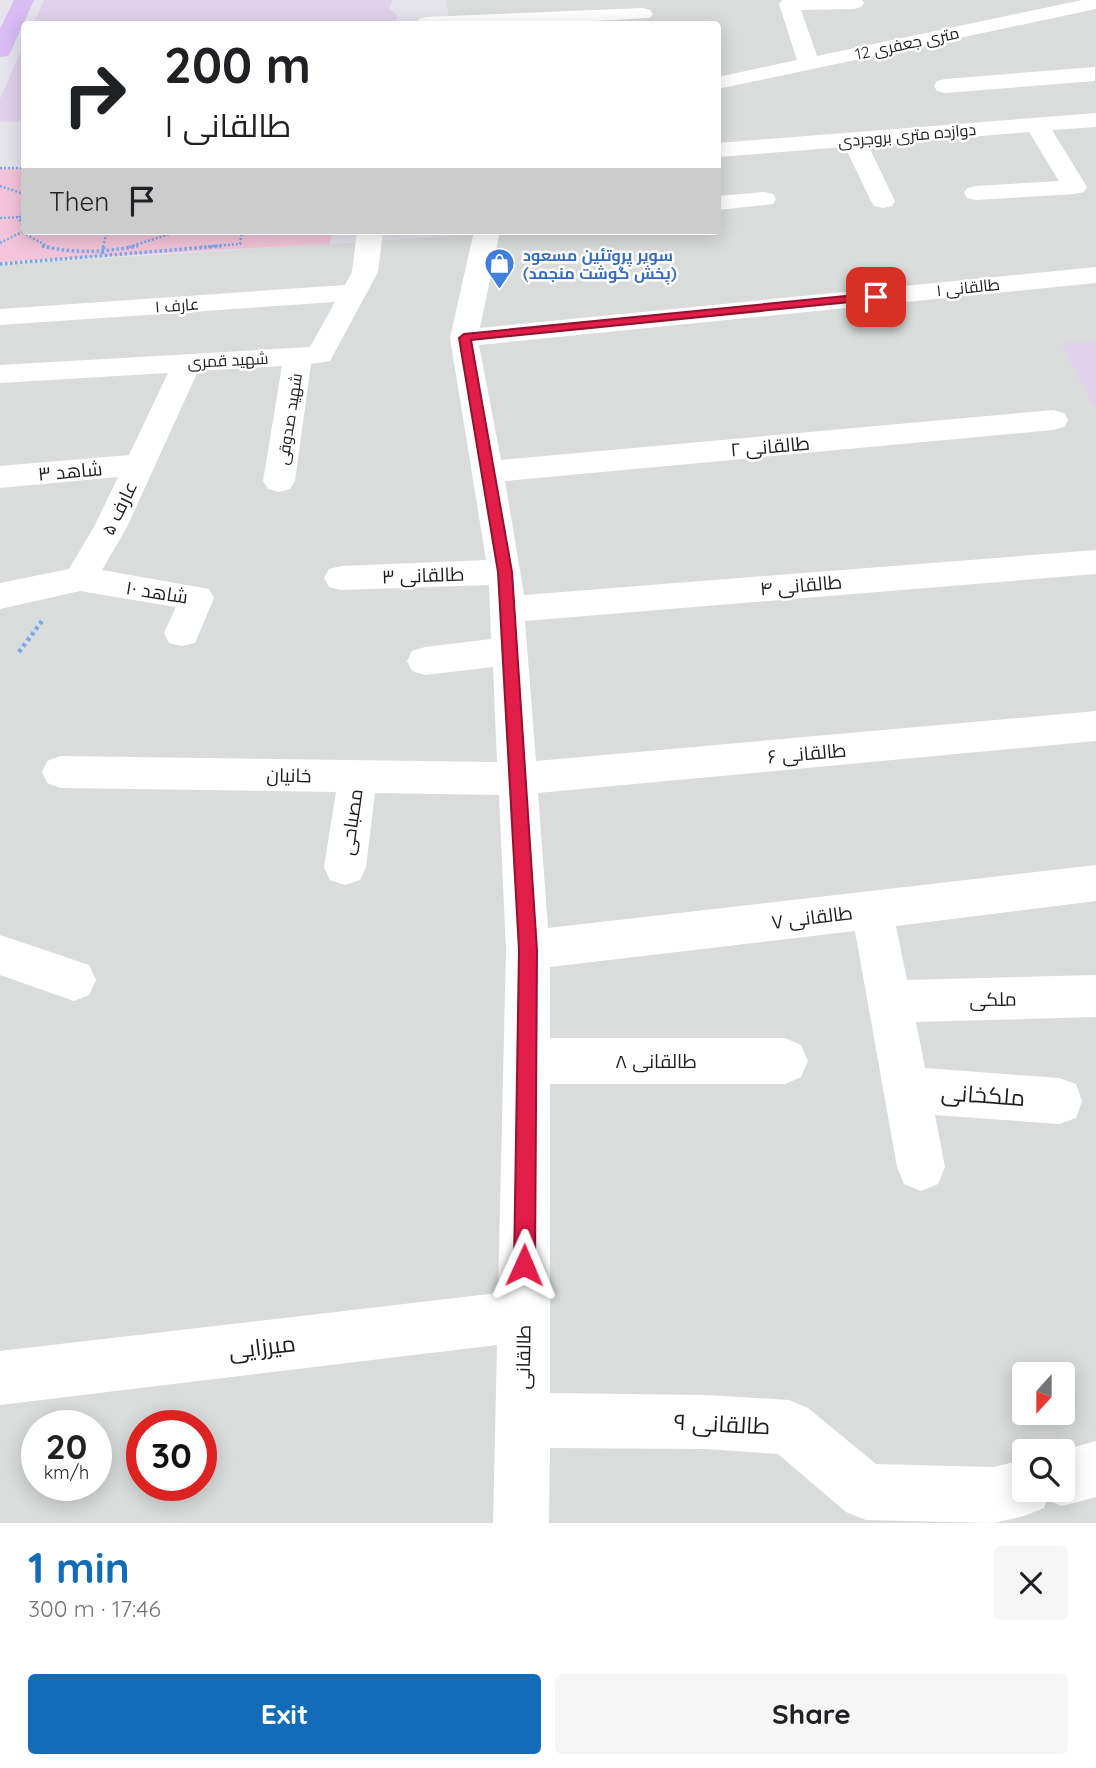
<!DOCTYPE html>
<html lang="en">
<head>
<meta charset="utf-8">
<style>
  :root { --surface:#fff; --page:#f6f6f6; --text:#202124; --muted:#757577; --accent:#136cb7 }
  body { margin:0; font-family:Quicksand,Cairo,sans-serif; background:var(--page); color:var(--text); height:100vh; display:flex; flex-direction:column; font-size:26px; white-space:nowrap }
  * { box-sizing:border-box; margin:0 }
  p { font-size:23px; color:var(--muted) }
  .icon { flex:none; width:38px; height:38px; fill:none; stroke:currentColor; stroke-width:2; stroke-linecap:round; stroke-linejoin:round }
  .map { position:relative; height:1523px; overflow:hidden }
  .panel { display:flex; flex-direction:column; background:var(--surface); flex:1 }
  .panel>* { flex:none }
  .hud { position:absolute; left:21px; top:21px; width:700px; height:214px; border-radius:7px; box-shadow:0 4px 18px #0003; background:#fff; color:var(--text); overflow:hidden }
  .needle { width:46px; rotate:201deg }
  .buttons { position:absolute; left:1012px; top:1362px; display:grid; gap:14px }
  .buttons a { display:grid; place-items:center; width:63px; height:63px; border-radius:7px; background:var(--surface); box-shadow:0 4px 18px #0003; font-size:35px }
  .speed { position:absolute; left:21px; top:1410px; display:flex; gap:14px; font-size:35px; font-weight:700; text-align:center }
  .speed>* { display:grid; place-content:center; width:91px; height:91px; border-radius:50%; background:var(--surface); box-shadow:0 4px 18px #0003; line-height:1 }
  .speed small { font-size:18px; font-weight:400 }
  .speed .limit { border:10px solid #d22; background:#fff; color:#111 }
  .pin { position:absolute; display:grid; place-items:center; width:60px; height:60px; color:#fff; margin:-30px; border-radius:14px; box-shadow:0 4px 10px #0006 }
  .me { position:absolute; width:77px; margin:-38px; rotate:1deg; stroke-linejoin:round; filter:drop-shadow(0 0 5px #0008) }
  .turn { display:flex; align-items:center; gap:24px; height:147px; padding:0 28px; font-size:32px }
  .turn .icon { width:91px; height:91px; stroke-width:2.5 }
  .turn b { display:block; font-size:49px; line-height:60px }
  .then { display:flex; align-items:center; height:66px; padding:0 28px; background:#0003; gap:14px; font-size:26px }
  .round { display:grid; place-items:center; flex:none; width:74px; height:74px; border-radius:7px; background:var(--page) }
  .summary { display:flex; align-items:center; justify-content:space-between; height:119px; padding:0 28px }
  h1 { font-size:42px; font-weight:700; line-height:52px; color:var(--accent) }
  .button { display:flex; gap:14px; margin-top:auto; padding:14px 28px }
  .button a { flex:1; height:80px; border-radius:7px; background:var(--accent); color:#fff; font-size:28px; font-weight:700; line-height:80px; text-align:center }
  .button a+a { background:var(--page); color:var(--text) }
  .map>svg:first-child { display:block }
</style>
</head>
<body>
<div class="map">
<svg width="1096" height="1523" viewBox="0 0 1096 1523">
  <rect width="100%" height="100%" fill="#e5e4ed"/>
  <path fill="#dadbdb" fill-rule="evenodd" d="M 446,0 L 1096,0 L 1096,1523 L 0,1523 L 0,265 L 487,234 L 487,231 L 718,231 L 718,24 L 450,24 ZM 1024,1374 L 1062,1374 L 1062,1412 L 1024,1412 ZM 37,1426 L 96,1426 L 96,1486 L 37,1486 ZM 142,1426 L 201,1426 L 201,1486 L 142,1486 ZM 1024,1451 L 1062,1451 L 1062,1489 L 1024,1489 Z"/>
  <g fill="#dfd1eb">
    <path d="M 44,0 L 393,0 L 389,9 L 397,14 L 396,24 L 33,24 Z"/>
    <path d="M 24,44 L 24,121 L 0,122 L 0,99 Z"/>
    <path d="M 1096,342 L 1096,407 L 1094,407 L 1061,343 Z"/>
  </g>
  <path fill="#f4c5da" d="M 24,168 L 24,231 L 333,231 L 329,244 L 0,262 L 0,169 Z"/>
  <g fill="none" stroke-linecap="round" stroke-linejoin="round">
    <g stroke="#76aaec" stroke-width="2.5" stroke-dasharray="2 2" stroke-linecap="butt">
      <path d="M 0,168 L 24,168"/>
      <path d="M 0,186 L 24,194"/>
      <path d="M 24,209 L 19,218 L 27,235 L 49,247"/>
      <path d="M 0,218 L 24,217"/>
      <path d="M 0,243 L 22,232"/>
      <path d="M 103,247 L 107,231"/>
      <path d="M 129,247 L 179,231"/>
      <path d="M 200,247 L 240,244 L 242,231"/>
    </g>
    <g stroke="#76aaec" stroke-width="3.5" stroke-dasharray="2.5 2.5" stroke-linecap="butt">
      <path d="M 42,246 C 75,254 105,252 138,246"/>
      <path d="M 102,254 L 104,246"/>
      <path d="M 0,264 L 221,246"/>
    </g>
    <path stroke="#76aaec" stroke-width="4.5" stroke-dasharray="3.5 3.5" stroke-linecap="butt" d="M 19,652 L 42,621"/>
    <g fill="#fff" fill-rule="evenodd">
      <path d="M 782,0 L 862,0 L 864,3 L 861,7 L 854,9 L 801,10 L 817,56 L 1082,0 L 1096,0 L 1096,9 L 718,89 L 718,77 L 797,60 L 779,4 Z"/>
      <path d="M 643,8 L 650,10 L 653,14 L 650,18 L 538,24 L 416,23 L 419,19 L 426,17 Z"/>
      <path d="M 1095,67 L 1095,81 L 945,93 L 937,91 L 934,86 L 937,81 L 945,79 Z"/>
      <path d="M 1096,113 L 1096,127 L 1052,130 L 1087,187 L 1084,192 L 1075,194 L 976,200 L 967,198 L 964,193 L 967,188 L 976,186 L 1059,181 L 1029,132 L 868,145 L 895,201 L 892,206 L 883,208 L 874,206 L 871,201 L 845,147 L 718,157 L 718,143 Z"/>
      <path d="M 764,192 L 773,194 L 776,199 L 773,204 L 718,210 L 718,196 Z"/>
      <path d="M 357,231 L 383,231 L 378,272 L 330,361 L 311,364 L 295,481 L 290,489 L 279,492 L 268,489 L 263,481 L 282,366 L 198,371 L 127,527 L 102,570 L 209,589 L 214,598 L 195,643 L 182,646 L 169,643 L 164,633 L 176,607 L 80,591 L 0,609 L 0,583 L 69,569 L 95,525 L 118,477 L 0,488 L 0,466 L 129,455 L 168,373 L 0,383 L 0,365 L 310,347 L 335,302 L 0,325 L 0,309 L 345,285 L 352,272 Z"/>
      <path d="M 474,231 L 500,231 L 480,328 L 1096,267 L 1096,283 L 479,345 L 501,460 L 1053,410 L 1064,413 L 1068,420 L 1064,427 L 1053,430 L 505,481 L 524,595 L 1096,550 L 1096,574 L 525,621 L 536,761 L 1096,711 L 1096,741 L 538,793 L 548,928 L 1096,865 L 1096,901 L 896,926 L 907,980 L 1096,975 L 1096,1017 L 916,1022 L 925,1068 L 1059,1078 L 1076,1084 L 1082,1101 L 1076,1118 L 1059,1124 L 935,1115 L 945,1167 L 938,1184 L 921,1191 L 904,1184 L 897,1167 L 855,931 L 550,967 L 550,1038 L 785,1038 L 801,1045 L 808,1061 L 801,1077 L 785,1084 L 550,1084 L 550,1393 L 706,1395 L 789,1400 L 808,1408 L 876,1464 L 993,1467 L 1024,1460 L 1024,1489 L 1062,1489 L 1060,1451 L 1096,1441 L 1096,1497 L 1062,1506 L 1047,1500 L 1044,1508 L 1024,1516 L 994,1523 L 866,1520 L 846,1512 L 778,1454 L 706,1449 L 550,1448 L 549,1523 L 493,1523 L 497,1345 L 0,1405 L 0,1351 L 498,1293 L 506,950 L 499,795 L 375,793 L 366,867 L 360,880 L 345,885 L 330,880 L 324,867 L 336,792 L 61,788 L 47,783 L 42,772 L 47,761 L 61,756 L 497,762 L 493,667 L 425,675 L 412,671 L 407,661 L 412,651 L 425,647 L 491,639 L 489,585 L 341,590 L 329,587 L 324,578 L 329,569 L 341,566 L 486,560 L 450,338 Z"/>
      <path d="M 0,935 L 89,965 L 96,980 L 89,995 L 74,1001 L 0,975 Z"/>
    </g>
    <path fill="#d8bcf3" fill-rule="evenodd" d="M 14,0 L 34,0 L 11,51 L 8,56 L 0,57 L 0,29 Z"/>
  </g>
  <path fill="#e11d48" stroke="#92132f" stroke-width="2" d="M 876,293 L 880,294 L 880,299 L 471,340 L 512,572 L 537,950 L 535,1265 L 532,1272 L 524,1276 L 517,1272 L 514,1265 L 519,950 L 498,572 L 459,338 L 464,334 Z"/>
  <defs>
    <symbol id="shop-pin" viewBox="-11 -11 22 30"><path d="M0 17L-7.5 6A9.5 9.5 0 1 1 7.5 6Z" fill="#3f7fe0" stroke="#fff"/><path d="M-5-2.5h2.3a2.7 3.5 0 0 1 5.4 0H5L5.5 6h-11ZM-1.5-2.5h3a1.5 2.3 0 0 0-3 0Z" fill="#fff"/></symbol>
  </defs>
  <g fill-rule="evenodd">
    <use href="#shop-pin" x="482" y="246" width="35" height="47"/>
  </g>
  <g text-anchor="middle" stroke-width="5" stroke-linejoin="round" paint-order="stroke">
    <g font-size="16" fill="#1d1d1d" stroke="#fff">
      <text transform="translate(907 43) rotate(-12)" y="6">12 متری جعفری</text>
      <text transform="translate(907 135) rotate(-5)" y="6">دوازده متری بروجردی</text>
      <text transform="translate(968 287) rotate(-6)" y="6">طالقانی ۱</text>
      <text transform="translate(177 305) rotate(-4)" y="6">عارف ۱</text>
      <text transform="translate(228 360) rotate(-3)" y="6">شهید قمری</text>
      <text transform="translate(289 419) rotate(-81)" y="6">شهید صدوقی</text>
    </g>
    <g font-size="16" font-weight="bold" fill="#366cbe" stroke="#fff" text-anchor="start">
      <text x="523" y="261">سوپر پروتئین مسعود<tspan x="523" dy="18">(پخش گوشت منجمد)</tspan></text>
    </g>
    <g font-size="19" fill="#1d1d1d" stroke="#fff">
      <text transform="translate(770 446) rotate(-5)" y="7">طالقانی ۲</text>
      <text transform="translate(70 471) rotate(-5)" y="7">شاهد ۳</text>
      <text transform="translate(119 508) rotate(-64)" y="7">عارف ۵</text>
      <text transform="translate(423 575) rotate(-2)" y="7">طالقانی ۳</text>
      <text transform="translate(801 585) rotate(-5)" y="7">طالقانی ۴</text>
      <text transform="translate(157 592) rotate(9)" y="7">شاهد ۱۰</text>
      <text transform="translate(807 753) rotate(-5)" y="7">طالقانی ۶</text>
      <text transform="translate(289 775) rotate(1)" y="7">خانیان</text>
      <text transform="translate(351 822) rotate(-82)" y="7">مصباحی</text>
      <text transform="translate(812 917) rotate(-7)" y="7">طالقانی ۷</text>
      <text transform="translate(993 999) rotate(-1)" y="7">ملکی</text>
      <text x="656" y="1068">طالقانی ۸</text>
      <text transform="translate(523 1357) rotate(-89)" y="7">طالقانی</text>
    </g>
    <g font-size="23" fill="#1d1d1d" stroke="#fff">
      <text transform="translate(983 1095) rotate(4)" y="8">ملکخانی</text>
      <text transform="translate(262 1347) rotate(-7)" y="8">میرزایی</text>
      <text transform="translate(722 1424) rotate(3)" y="8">طالقانی ۹</text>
    </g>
  </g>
</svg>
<div class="buttons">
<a><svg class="needle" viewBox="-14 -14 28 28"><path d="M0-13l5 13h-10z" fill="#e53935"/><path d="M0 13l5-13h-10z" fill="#757577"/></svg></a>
<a><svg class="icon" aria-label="search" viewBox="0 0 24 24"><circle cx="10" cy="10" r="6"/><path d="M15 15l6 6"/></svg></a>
</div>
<div class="speed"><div>20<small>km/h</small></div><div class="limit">30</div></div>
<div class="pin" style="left:876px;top:297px;background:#d93025"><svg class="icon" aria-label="arrive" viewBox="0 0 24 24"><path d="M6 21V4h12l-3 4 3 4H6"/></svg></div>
<svg class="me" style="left:524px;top:1265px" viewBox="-20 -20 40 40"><path d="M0-17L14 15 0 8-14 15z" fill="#e11d48" stroke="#fff" stroke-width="4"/></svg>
<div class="hud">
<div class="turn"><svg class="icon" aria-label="right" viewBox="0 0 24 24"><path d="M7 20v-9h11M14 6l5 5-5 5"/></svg><div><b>200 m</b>طالقانی ۱</div></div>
<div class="then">Then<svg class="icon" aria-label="arrive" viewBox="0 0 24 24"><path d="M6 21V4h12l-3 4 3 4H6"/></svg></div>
</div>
</div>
<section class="panel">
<div class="summary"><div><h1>1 min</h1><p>300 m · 17:46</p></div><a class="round"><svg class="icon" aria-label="close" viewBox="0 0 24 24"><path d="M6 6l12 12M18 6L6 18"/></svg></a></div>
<div class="button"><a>Exit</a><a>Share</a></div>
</section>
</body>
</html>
